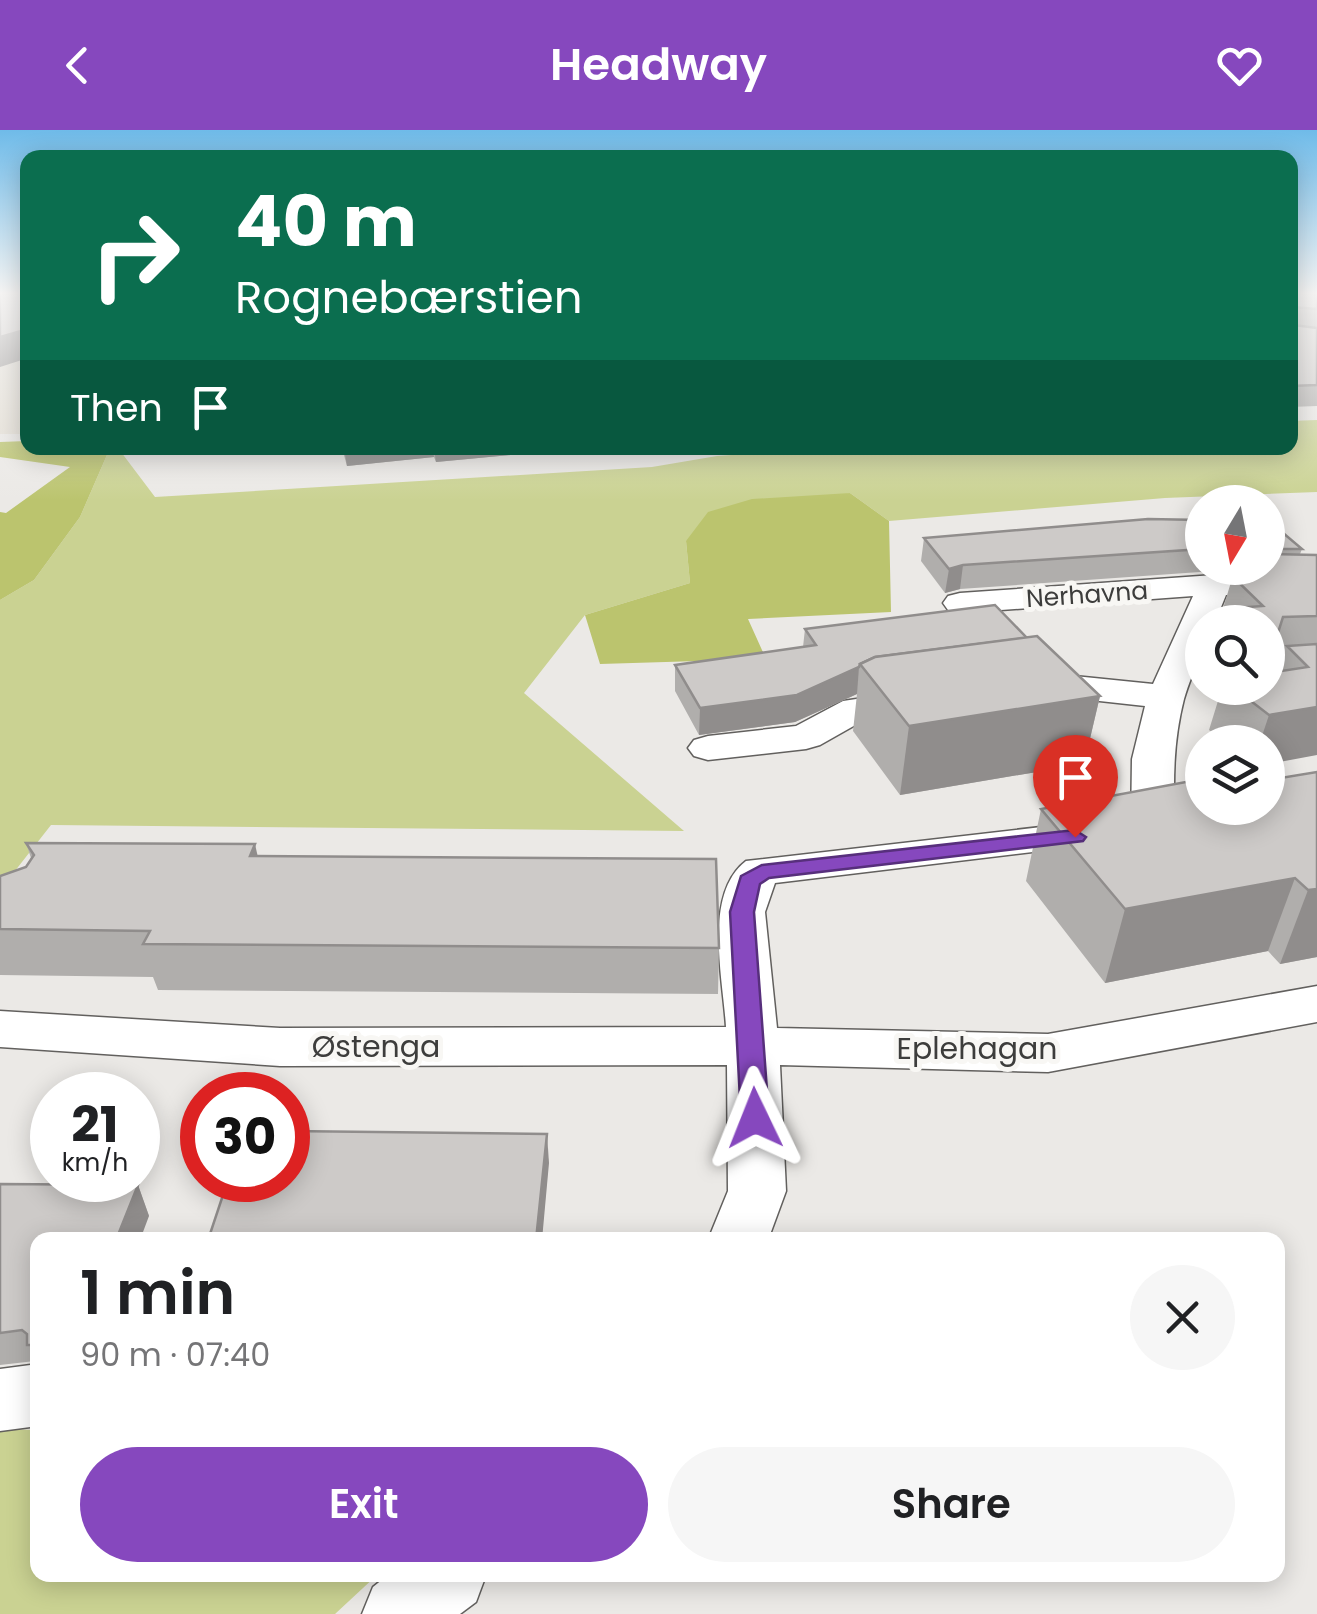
<!DOCTYPE html>
<html lang="en">
<head>
<meta charset="utf-8">
<style>
  :root { --surface:#fff; --page:#f6f6f6; --text:#202124; --muted:#757577; --accent:#8648be }
  body { margin:0; font-family:Poppins,sans-serif; background:var(--page); color:var(--text); height:100vh; display:flex; flex-direction:column; font-size:38px; white-space:nowrap }
  * { box-sizing:border-box; margin:0 }
  p { font-size:32px; color:var(--muted) }
  .icon { flex:none; width:55px; height:55px; fill:none; stroke:currentColor; stroke-width:2; stroke-linecap:round; stroke-linejoin:round }
  .map { position:relative; flex:1; overflow:hidden }
  .details { position:absolute; left:30px; top:1102px; width:1255px; height:350px; display:flex; flex-direction:column; background:var(--surface); border-radius:20px; box-shadow:0 5px 25px #0003 }
  .details>* { flex:none }
  .hud { position:absolute; left:20px; top:20px; width:1278px; height:305px; border-radius:20px; box-shadow:0 5px 25px #0003; background:#0b6e4f; color:#fff; overflow:hidden }
  .needle { width:65px; rotate:190deg }
  .tools { position:absolute; left:1185px; top:355px; display:grid; gap:20px }
  .tools a { display:grid; place-items:center; width:100px; height:100px; border-radius:50%; background:var(--surface); box-shadow:0 5px 25px #0003; font-size:50px }
  .speed { position:absolute; left:30px; top:942px; display:flex; gap:20px; font-size:50px; font-weight:700; text-align:center }
  .speed>* { display:grid; place-content:center; width:130px; height:130px; border-radius:50%; background:var(--surface); box-shadow:0 5px 25px #0003; line-height:1 }
  .speed small { font-size:25px; font-weight:400 }
  .speed .limit { border:15px solid #d22; background:#fff; color:#111 }
  .pin { position:absolute; display:grid; place-items:center; width:85px; height:85px; color:#fff; margin:-102px -42px; border-radius:50% 50% 50% 0; rotate:-45deg; box-shadow:0 0 10px #0007 }
  .pin .icon { rotate:45deg }
  .me { position:absolute; width:110px; margin:-55px; rotate:358deg; stroke-linejoin:round; filter:drop-shadow(0 0 8px #0008) }
  .turn { display:flex; align-items:center; gap:35px; height:210px; padding:0 50px; font-size:45px }
  .turn .icon { width:130px; height:130px; stroke-width:2.5 }
  .turn b { display:block; font-size:70px; line-height:85px }
  .then { display:flex; align-items:center; height:95px; padding:0 50px; background:#0003; gap:20px; font-size:38px }
  .round { display:grid; place-items:center; flex:none; width:105px; height:105px; border-radius:52px; background:var(--page) }
  .headline { display:flex; align-items:center; justify-content:space-between; height:170px; padding:0 50px }
  h1 { font-size:60px; font-weight:600; line-height:75px }
  .action { display:flex; gap:20px; margin-top:auto; padding:20px 50px }
  .action a { flex:1; height:115px; border-radius:60px; background:var(--accent); color:#fff; font-size:40px; font-weight:600; line-height:115px; text-align:center }
  .action a+a { background:var(--page); color:var(--text) }
  header { display:flex; justify-content:space-between; align-items:center; height:130px; padding:0 50px; background:var(--accent); color:#fff; font-size:45px; font-weight:600 }
  .map>svg:first-child { display:block }
</style>
</head>
<body>
<header><svg class="icon" aria-label="back" viewBox="0 0 24 24"><path d="M15 5l-7 7 7 7"/></svg>Headway<svg class="icon" aria-label="heart" viewBox="0 0 24 24"><path d="M12 20l-8-8c-3-5 5-10 8-4 3-6 11-1 8 4z"/></svg></header>
<div class="map">
<svg width="1317" height="1484" viewBox="0 0 1317 1484">
  <rect width="100%" height="100%" fill="#ebe9e6"/>
  <path fill="#e4dfd5" d="M 0,181 L 27,183 L 27,304 L 0,304 Z"/>
  <g fill="#cad292">
    <path d="M 1317,290 L 1317,362 L 1165,368 L 889,391 L 850,363 L 686,411 L 690,453 L 585,485 L 524,563 L 684,701 L 51,695 L 0,760 L 0,470 L 34,450 L 80,387 L 110,318 L 118,318 L 155,367 L 652,337 L 717,326 L 829,318 L 1290,318 L 1290,291 Z"/>
    <path d="M 0,1299 L 37,1300 L 38,1445 L 377,1445 L 335,1484 L 0,1484 Z"/>
  </g>
  <g fill="#bbc46e">
    <path d="M 27,311 L 28,318 L 110,318 L 80,387 L 34,450 L 0,470 L 0,382 L 6,383 L 70,337 L 0,327 L 0,312 Z"/>
    <path d="M 850,363 L 889,391 L 891,482 L 748,489 L 766,529 L 600,534 L 585,485 L 690,453 L 686,411 L 708,382 L 752,369 Z"/>
  </g>
  <g fill="none" stroke-linecap="round" stroke-linejoin="round">
    <defs>
      <g id="street">
        <path d="M 1214,445 L 1317,447 L 1317,467 L 1226,465 L 1215,492 L 1202,492 C 1202,531 1194,536 1184,569 C 1173,612 1173,652 1175,696 L 1168,705 L 1153,709 L 1138,705 L 1131,696 L 1132,629 L 1145,576 L 1045,565 L 1016,564 L 1010,556 L 1016,548 L 1045,543 L 1153,554 L 1193,466 L 960,483 L 948,480 L 943,473 L 948,466 L 960,463 Z"/>
        <path d="M 916,560 L 929,563 L 935,571 L 929,579 L 866,589 L 820,615 L 806,619 L 708,630 L 694,626 L 688,618 L 694,610 L 708,606 L 796,596 L 843,571 Z"/>
        <path d="M 1093,691 L 1108,695 L 1115,704 L 1108,713 L 775,753 L 765,782 L 777,898 L 1048,904 L 1317,856 L 1317,892 L 1048,942 L 780,935 L 786,1061 L 768,1110 L 708,1110 L 728,1061 L 727,935 L 280,936 L 0,917 L 0,881 L 280,898 L 726,897 C 723,848 703,764 746,731 Z"/>
        <path d="M 38,1234 L 38,1296 L 0,1301 L 0,1239 Z"/>
        <path d="M 388,1445 L 486,1445 L 476,1472 L 460,1484 L 362,1484 L 373,1457 Z"/>
      </g>
    </defs>
    <use href="#street" stroke="#62605e" stroke-width="3"/>
    <use href="#street" fill="#fff" fill-rule="evenodd"/>
  </g>
  <g fill="#b0aeac">
    <path d="M 1290,163 L 1317,164 L 1317,276 L 1290,277 Z"/>
    <path d="M 342,318 L 583,318 L 436,332 L 434,327 L 347,336 Z"/>
    <path d="M 1202,390 L 1202,438 L 1268,438 L 1268,391 L 1302,419 L 1300,424 L 1317,425 L 1317,625 L 1268,612 L 1224,612 L 1209,600 L 1222,558 L 1268,558 L 1279,541 L 1281,535 L 1268,536 L 1268,492 L 1219,492 L 1234,442 L 1214,441 L 960,459 L 945,463 L 921,431 L 924,408 Z"/>
    <path d="M 805,499 L 1027,508 L 1100,566 L 1084,634 L 900,665 L 853,601 L 857,564 L 795,592 L 699,605 L 675,561 L 675,535 L 803,517 Z"/>
    <path d="M 1317,642 L 1317,827 L 1280,834 L 1268,821 L 1105,853 L 1026,751 L 1041,679 L 1202,678 Z"/>
    <path d="M 26,713 L 258,726 L 719,818 L 718,864 L 158,860 L 153,847 L 0,845 L 0,746 L 26,737 L 31,728 Z"/>
    <path d="M 0,1054 L 138,1055 L 149,1086 L 38,1110 L 38,1236 L 35,1231 L 0,1235 Z"/>
  </g>
  <g fill="#908d8c">
    <path d="M 28,199 L 28,228 L 0,237 L 0,207 Z"/>
    <path d="M 222,318 L 286,318 L 224,324 Z"/>
    <path d="M 344,318 L 432,318 L 434,327 L 347,336 Z"/>
    <path d="M 434,318 L 583,318 L 436,332 Z"/>
    <path d="M 963,435 L 960,459 L 945,463 L 949,439 Z"/>
    <path d="M 859,537 L 857,564 L 795,592 L 699,605 L 700,578 Z"/>
    <path d="M 1100,566 L 1084,634 L 900,665 L 909,596 Z"/>
    <path d="M 1317,577 L 1317,625 L 1268,634 L 1268,612 L 1260,612 L 1269,585 Z"/>
    <path d="M 255,714 L 265,759 L 250,726 Z"/>
    <path d="M 1295,748 L 1268,821 L 1105,853 L 1125,779 Z"/>
    <path d="M 1317,759 L 1317,827 L 1280,834 L 1308,760 Z"/>
    <path d="M 547,1004 L 549,1033 L 542,1110 L 536,1110 Z"/>
    <path d="M 138,1055 L 149,1086 L 140,1110 L 116,1110 Z"/>
  </g>
  <g fill="#cdcac8" stroke="#908d8c" stroke-width="2.5">
    <path d="M 0,163 L 28,163 L 28,199 L 0,207 Z"/>
    <path d="M 1290,163 L 1317,164 L 1317,179 L 1293,177 L 1293,195 L 1317,198 L 1317,255 L 1290,256 Z"/>
    <path d="M 1148,389 L 1202,390 L 1202,419 L 963,435 L 949,439 L 924,408 Z"/>
    <path d="M 1268,391 L 1269,391 L 1302,419 L 1268,419 Z"/>
    <path d="M 1268,424 L 1317,425 L 1317,486 L 1283,487 L 1277,506 L 1268,497 L 1268,492 L 1263,492 L 1248,477 L 1263,476 L 1232,446 L 1236,438 L 1268,438 Z"/>
    <path d="M 995,475 L 1027,508 L 875,527 L 860,534 L 859,537 L 797,565 L 700,578 L 675,535 L 816,515 L 805,499 Z"/>
    <path d="M 1037,506 L 1100,566 L 909,596 L 860,534 L 875,527 Z"/>
    <path d="M 1317,514 L 1317,577 L 1269,585 L 1234,558 L 1268,558 L 1268,543 L 1308,537 L 1287,516 Z"/>
    <path d="M 1317,642 L 1317,759 L 1308,760 L 1295,748 L 1125,779 L 1041,679 L 1202,649 L 1202,678 L 1268,678 L 1268,650 Z"/>
    <path d="M 26,713 L 255,714 L 250,726 L 716,729 L 719,818 L 143,814 L 150,801 L 0,799 L 0,746 L 26,737 L 34,725 Z"/>
    <path d="M 288,1001 L 547,1004 L 536,1110 L 208,1110 L 228,1050 L 288,1050 Z"/>
    <path d="M 0,1054 L 138,1055 L 116,1110 L 38,1110 L 38,1215 L 27,1215 L 27,1204 L 22,1200 L 0,1203 Z"/>
  </g>
  <linearGradient id="sky" x2="0" y2="1"><stop stop-color="#6fbbe9"/><stop offset="0.44" stop-color="#f6f5f4"/><stop offset="1" stop-color="#f6f5f4" stop-opacity="0"/></linearGradient>
  <rect width="1317" height="371" fill="url(#sky)"/>
  <path fill="#8648be" stroke="#572f7c" stroke-width="2.5" d="M 1075,700 L 1086,707 L 1083,711 L 769,748 L 760,754 L 754,782 L 769,988 L 765,996 L 755,999 L 745,996 L 741,988 L 730,782 L 741,746 L 762,735 Z"/>
  <g text-anchor="middle" stroke-width="10" stroke-linejoin="round" paint-order="stroke">
    <g font-size="25" fill="#3d3d3c" stroke="#f8f7f4">
      <text transform="translate(1087 464) rotate(-4)" y="9">Nerhavna</text>
    </g>
    <g font-size="30" fill="#3d3d3c" stroke="#f8f7f4">
      <text x="376" y="927">Østenga</text>
      <text x="977" y="929">Eplehagan</text>
    </g>
  </g>
</svg>
<div class="tools">
<a><svg class="needle" viewBox="-14 -14 28 28"><path d="M0-13l5 13h-10z" fill="#e53935"/><path d="M0 13l5-13h-10z" fill="#757577"/></svg></a>
<a><svg class="icon" aria-label="search" viewBox="0 0 24 24"><circle cx="10" cy="10" r="6"/><path d="M15 15l6 6"/></svg></a>
<a><svg class="icon" aria-label="layers" viewBox="0 0 24 24"><path d="M12 4l9 5-9 5-9-5zM3 14l9 5 9-5"/></svg></a>
</div>
<div class="speed"><div>21<small>km/h</small></div><div class="limit">30</div></div>
<div class="pin" style="left:1075px;top:707px;background:#d93025"><svg class="icon" aria-label="arrive" viewBox="0 0 24 24"><path d="M6 21V4h12l-3 4 3 4H6"/></svg></div>
<svg class="me" style="left:755px;top:988px" viewBox="-20 -20 40 40"><path d="M0-17L14 15 0 8-14 15z" fill="#8648be" stroke="#fff" stroke-width="4"/></svg>
<div class="hud">
<div class="turn"><svg class="icon" aria-label="right" viewBox="0 0 24 24"><path d="M7 20v-9h11M14 6l5 5-5 5"/></svg><div><b>40 m</b>Rognebærstien</div></div>
<div class="then">Then<svg class="icon" aria-label="arrive" viewBox="0 0 24 24"><path d="M6 21V4h12l-3 4 3 4H6"/></svg></div>
</div>
<section class="details">
<div class="headline"><div><h1>1 min</h1><p>90 m · 07:40</p></div><a class="round"><svg class="icon" aria-label="close" viewBox="0 0 24 24"><path d="M6 6l12 12M18 6L6 18"/></svg></a></div>
<div class="action"><a>Exit</a><a>Share</a></div>
</section>
</div>
</body>
</html>
